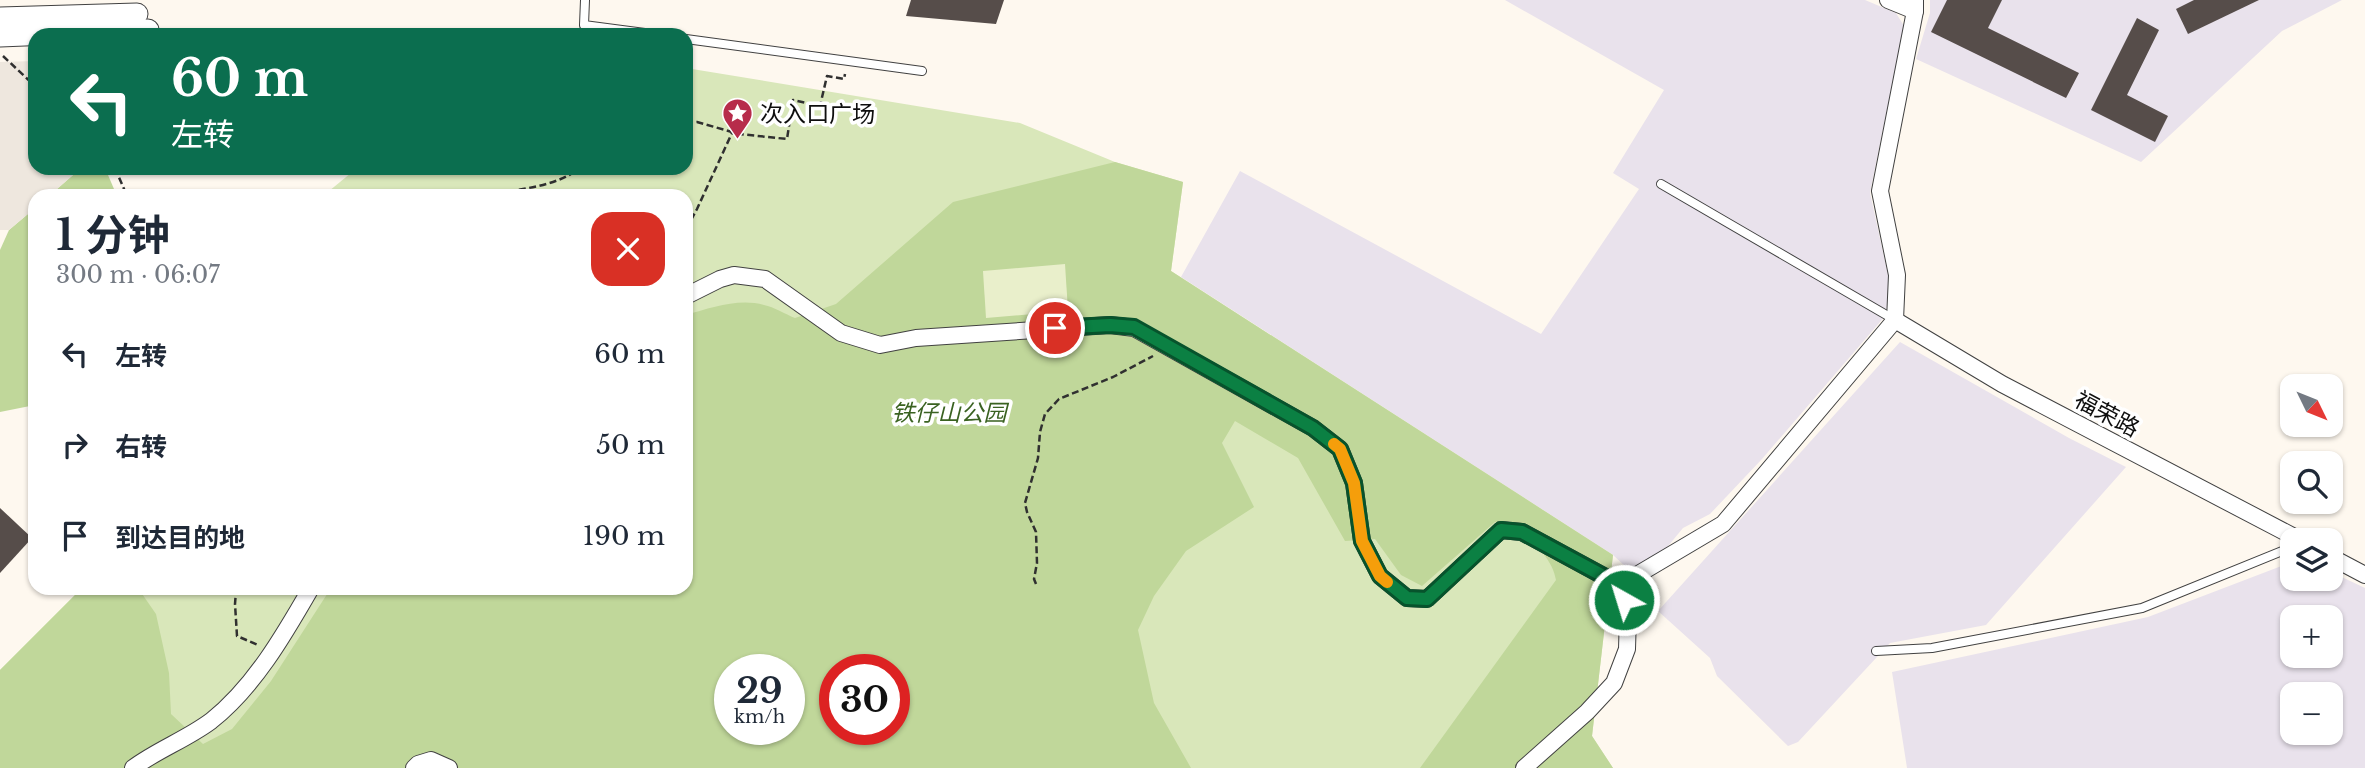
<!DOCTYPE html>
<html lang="zh">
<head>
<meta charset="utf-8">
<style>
  :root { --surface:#fff; --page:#f6f6f7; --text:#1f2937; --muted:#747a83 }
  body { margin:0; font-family:"Libre Baskerville","Noto Sans SC",serif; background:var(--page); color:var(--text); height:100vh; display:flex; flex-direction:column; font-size:26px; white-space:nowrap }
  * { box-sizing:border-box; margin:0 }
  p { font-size:23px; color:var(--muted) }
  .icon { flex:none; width:38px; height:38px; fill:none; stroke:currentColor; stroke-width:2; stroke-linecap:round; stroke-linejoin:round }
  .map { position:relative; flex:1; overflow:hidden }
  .details { position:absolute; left:28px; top:189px; width:665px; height:406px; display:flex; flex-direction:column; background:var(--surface); border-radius:21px; box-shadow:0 2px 5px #0004 }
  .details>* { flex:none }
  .guide { position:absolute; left:28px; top:28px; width:665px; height:147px; border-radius:21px; box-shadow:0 2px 5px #0004; background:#0b6e4f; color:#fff; overflow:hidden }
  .needle { width:46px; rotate:133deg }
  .buttons { position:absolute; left:2280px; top:374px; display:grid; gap:14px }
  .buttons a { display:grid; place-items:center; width:63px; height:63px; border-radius:14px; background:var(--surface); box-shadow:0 2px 5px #0004; font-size:35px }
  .speed { position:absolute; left:714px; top:654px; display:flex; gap:14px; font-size:35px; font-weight:700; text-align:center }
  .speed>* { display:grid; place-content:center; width:91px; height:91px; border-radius:50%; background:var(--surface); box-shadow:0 2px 5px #0004; line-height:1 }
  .speed small { font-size:18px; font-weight:400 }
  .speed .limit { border:10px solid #d22; background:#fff; color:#111 }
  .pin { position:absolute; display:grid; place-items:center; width:60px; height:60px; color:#fff; margin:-30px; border:4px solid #fff; border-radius:50%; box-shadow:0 2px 7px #0007 }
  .me { position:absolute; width:77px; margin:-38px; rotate:321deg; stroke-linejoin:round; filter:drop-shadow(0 0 5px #0008) }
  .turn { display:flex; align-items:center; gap:24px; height:147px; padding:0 28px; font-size:32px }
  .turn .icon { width:91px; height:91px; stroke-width:2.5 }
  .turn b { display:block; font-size:49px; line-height:60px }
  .round { display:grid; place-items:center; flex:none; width:74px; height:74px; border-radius:21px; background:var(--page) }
  .summary { display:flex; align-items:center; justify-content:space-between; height:119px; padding:0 28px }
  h1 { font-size:42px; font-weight:700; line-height:52px }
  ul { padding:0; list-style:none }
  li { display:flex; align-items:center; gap:21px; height:91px; padding:0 28px }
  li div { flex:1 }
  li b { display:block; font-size:26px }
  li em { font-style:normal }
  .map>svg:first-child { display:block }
</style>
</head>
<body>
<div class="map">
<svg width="2365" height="768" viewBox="0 0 2365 768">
  <rect width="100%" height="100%" fill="#fef8ef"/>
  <g fill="#e9e2ec" fill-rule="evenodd">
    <path d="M 1505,0 L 1865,0 L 1896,13 L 1904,26 L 1870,193 L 1889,279 L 1886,315 L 1762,459 L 1710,514 L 1683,528 L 1640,580 L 1613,555 L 1181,277 L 1240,171 L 1541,334 L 1639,189 L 1613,173 L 1664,90 Z"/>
    <path d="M 1930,0 L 2342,0 L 2282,31 L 2141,162 L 1916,59 L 1930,13 Z"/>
    <path d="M 1900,342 L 2069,438 L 2126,467 L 1986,625 L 1890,643 L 1798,742 L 1788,746 L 1717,676 L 1710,658 L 1658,611 Z"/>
    <path d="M 2292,562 L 2292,579 L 2331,579 L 2331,572 L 2365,588 L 2365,768 L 1907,768 L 1892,672 L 2148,617 ZM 2292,618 L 2331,618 L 2331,656 L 2292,656 ZM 2292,695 L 2331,695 L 2331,733 L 2292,733 Z"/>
  </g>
  <path fill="#d9e7ba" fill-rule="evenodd" d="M 686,68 L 1020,123 L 1115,162 L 1183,182 L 1171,271 L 1613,555 L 1592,736 L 1613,768 L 0,768 L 0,670 L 82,588 L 686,588 L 686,196 L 323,196 L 357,168 L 686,168 ZM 730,670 L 789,670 L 789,730 L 730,730 ZM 835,670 L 894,670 L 894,730 L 835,730 Z"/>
  <g fill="#c0d79a" fill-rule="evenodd">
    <path d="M 1115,162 L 1183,182 L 1171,271 L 1613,555 L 1592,736 L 1613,768 L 1420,768 L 1556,580 C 1552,555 1527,537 1510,521 L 1495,522 L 1422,586 L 1401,575 L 1375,539 L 1345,541 L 1298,458 L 1235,421 L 1222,443 L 1254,507 L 1186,551 L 1154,596 L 1138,630 L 1154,703 L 1191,768 L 0,768 L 0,670 L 82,588 L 138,588 L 156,614 L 169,673 L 171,714 L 203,744 L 232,729 L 271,681 L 331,588 L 686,588 L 686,315 C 711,308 738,298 764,305 C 774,307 785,314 795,318 L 836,304 L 953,202 ZM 730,670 L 789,670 L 789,730 L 730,730 ZM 835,670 L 894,670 L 894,730 L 835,730 Z"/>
    <path d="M 81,168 L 105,168 L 117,196 L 49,196 Z"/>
    <path d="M 35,208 L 35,405 L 0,412 L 0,250 L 9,230 Z"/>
  </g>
  <path fill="#e9efcb" d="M 1065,264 L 1068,311 L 986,318 L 983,271 Z"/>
  <path fill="#eee7de" d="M 35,61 L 35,168 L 81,168 L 49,196 L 35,196 L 35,208 L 9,230 L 0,230 L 0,62 Z"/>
  <g fill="#564d4a">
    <path d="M 911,0 L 1004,0 L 996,24 L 906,16 Z"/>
    <path d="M 1947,0 L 2002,0 L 1988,28 L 2079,73 L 2066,98 L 1931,32 Z"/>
    <path d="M 2194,0 L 2259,0 L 2188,34 L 2176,9 Z"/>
    <path d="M 2137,18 L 2159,30 L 2127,95 L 2168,116 L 2155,142 L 2091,110 Z"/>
    <path d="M 0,508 L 32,538 L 0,573 Z"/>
  </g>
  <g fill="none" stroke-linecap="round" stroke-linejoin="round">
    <defs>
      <g id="service">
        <path d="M 585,0 L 584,25 L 660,35"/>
        <path d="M 686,39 L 922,71"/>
        <path d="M 1661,184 L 1895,320"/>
        <path d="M 1876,651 L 1932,648 L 2142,608 L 2292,547"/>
      </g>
      <g id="minor">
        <path d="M 1888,0 L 1915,11"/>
        <path d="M 686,296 L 720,279 L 734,275 L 765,279 L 841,333 L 880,345 L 916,338 L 1110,325 L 1134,328 L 1313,428 L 1340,449 L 1354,483 L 1362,541 L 1380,576 L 1407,598 L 1427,599 L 1501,530 L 1522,532 L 1620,585 L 1628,615 L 1627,649 L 1614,683 L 1587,712 L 1524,768"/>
        <path d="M 1895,320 L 2002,384 L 2302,541"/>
        <path d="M 2331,557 L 2365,575"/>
        <path d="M 1620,585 L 1723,524 L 1895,320 L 1897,275 L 1880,191 L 1915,11 L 1915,0"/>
        <path d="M 133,768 C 157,750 187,739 211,721 C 254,687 284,635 311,588"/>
        <path d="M 414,768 L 418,764 L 431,760 L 449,768"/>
      </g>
      <g id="tertiary">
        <path d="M 0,18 L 137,14"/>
        <path d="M 0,36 L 148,30"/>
      </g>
    </defs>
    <use href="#service" stroke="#414141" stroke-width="10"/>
    <use href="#minor" stroke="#414141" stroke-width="18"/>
    <use href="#tertiary" stroke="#414141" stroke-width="23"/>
    <g stroke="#303030" stroke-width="2.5" stroke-dasharray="7 3.5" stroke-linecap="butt">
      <path d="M 3,56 L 35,86"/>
      <path d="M 686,123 L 697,122 L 739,134 L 787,139 L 793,100 L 820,106 L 827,76 L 844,79 L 845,74"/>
      <path d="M 115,168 L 127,196"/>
      <path d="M 488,196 C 519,188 554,188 580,168"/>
      <path d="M 686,229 L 697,209 L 732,133"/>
      <path d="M 1036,584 L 1034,579 L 1037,563 L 1036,532 L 1027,512 L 1025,503 L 1038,458 L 1040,432 L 1045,414 L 1059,399 L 1113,377 L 1153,356"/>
      <path d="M 234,588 L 236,591 L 235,604 L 237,636 L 258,645"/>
    </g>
    <use href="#service" stroke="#fff" stroke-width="8"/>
    <use href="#minor" stroke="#fff" stroke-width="16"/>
    <use href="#tertiary" stroke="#fff" stroke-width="21"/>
  </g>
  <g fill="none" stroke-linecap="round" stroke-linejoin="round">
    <defs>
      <path id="route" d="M 1055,328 L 1110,325 L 1134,327 L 1313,428 L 1340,449 L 1354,483 L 1362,541 L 1380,576 L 1407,598 L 1427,599 L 1501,530 L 1522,532 L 1620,585 L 1624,600"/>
    </defs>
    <use href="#route" stroke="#07532c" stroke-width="18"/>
    <use href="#route" stroke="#0b8043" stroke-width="12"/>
    <path stroke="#f59e0b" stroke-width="12" d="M 1334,444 L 1340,449 L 1354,483 L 1362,541 L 1380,576 L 1387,582"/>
  </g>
  <defs>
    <symbol id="sight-pin" viewBox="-11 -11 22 30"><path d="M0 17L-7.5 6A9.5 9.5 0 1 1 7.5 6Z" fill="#b72c4b" stroke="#fff"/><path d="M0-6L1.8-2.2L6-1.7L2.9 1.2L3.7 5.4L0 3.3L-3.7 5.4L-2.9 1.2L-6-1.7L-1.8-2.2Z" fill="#fff"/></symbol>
  </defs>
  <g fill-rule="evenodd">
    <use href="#sight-pin" x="720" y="96" width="35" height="47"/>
  </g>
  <g text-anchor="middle" stroke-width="7" stroke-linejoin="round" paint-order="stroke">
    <g font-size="23" fill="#0e0e0e" stroke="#fff" text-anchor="start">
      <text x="760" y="122">次入口广场</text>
    </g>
    <g font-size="23" font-style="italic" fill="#3a6221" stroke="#fff">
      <text x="949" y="421">铁仔山公园</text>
    </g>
    <g font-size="23" fill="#0e0e0e" stroke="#fff">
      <text transform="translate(2107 414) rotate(28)" y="8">福荣路</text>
    </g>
  </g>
</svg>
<div class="buttons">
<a><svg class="needle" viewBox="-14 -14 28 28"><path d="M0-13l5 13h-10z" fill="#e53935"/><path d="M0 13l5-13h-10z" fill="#747a83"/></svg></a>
<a><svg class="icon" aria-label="search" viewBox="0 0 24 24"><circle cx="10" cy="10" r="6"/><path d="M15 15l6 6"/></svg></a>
<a><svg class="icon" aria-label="layers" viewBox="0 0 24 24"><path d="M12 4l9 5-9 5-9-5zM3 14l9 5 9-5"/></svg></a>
<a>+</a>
<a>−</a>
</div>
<div class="speed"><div>29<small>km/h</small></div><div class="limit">30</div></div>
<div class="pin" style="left:1055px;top:328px;background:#d93025"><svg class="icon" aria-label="arrive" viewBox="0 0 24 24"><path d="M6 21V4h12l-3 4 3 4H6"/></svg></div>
<svg class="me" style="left:1624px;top:600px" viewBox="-20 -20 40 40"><circle r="17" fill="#0b8043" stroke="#fff" stroke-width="3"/><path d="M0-11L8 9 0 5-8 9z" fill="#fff"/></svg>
<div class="guide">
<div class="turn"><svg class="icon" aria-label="left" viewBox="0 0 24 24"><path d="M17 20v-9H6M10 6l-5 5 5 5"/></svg><div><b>60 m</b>左转</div></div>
</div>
<section class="details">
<div class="summary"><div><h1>1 分钟</h1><p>300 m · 06:07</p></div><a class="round" style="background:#d93025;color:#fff"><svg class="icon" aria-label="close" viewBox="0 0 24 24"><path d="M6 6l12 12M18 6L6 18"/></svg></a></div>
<ul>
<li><svg class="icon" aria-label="left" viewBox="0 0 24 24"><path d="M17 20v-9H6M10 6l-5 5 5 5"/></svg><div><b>左转</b></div><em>60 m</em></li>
<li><svg class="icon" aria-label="right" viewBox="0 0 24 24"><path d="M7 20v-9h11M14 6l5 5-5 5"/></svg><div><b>右转</b></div><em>50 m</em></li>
<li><svg class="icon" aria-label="arrive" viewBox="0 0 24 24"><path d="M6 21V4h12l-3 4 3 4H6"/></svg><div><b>到达目的地</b></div><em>190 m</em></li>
</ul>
</section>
</div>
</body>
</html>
